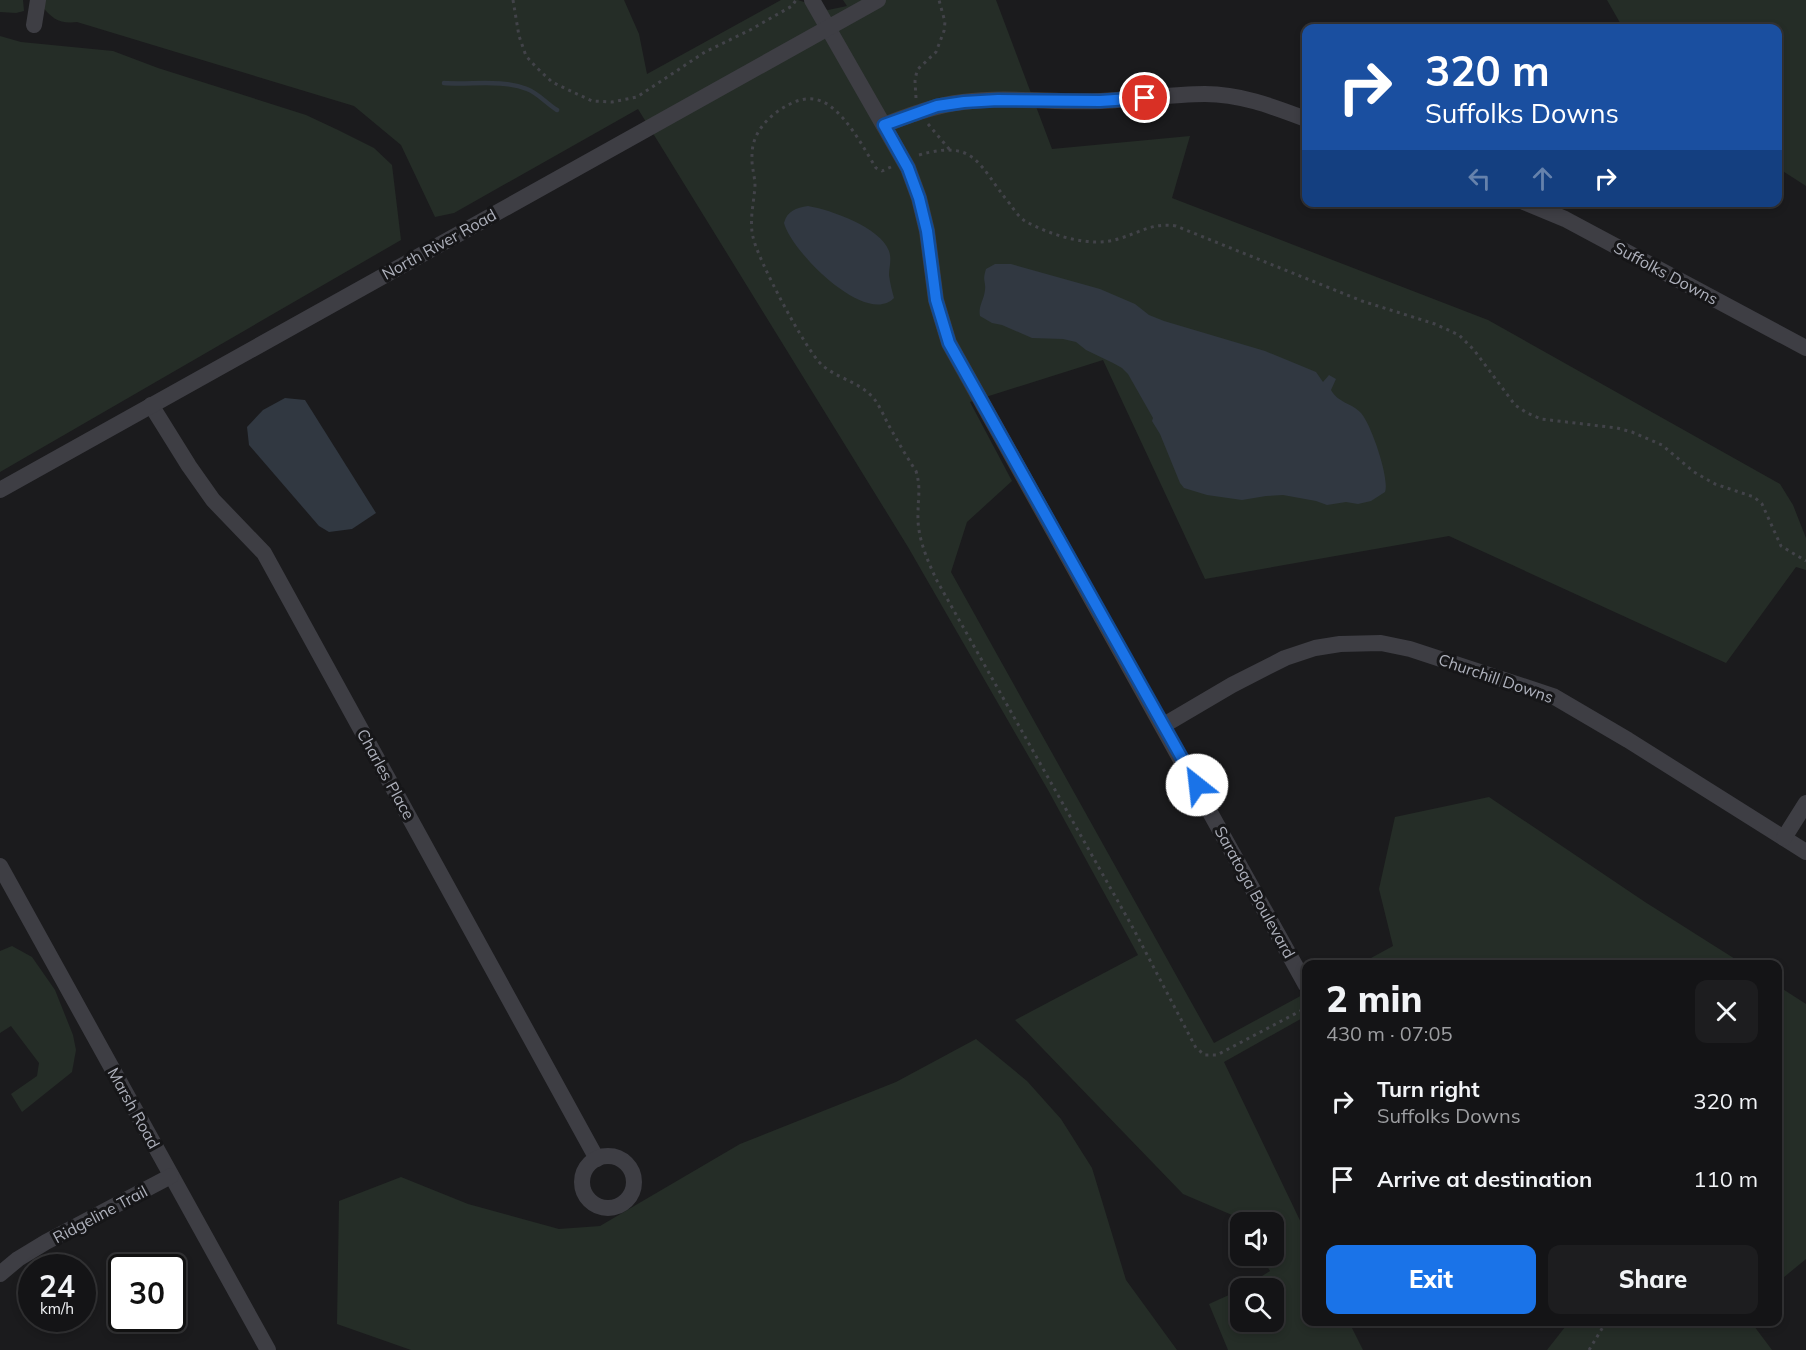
<!DOCTYPE html>
<html lang="en">
<head>
<meta charset="utf-8">
<style>
  :root { --surface:#141416; --page:#1d1d1f; --text:#f1f3f6; --muted:#9d9ea1; --line:#333335; --accent:#1a73e8 }
  body { margin:0; font-family:Mulish,sans-serif; background:var(--page); color:var(--text); height:100vh; display:flex; flex-direction:column; font-size:22px; white-space:nowrap }
  * { box-sizing:border-box; margin:0 }
  p { font-size:20px; color:var(--muted) }
  .icon { flex:none; width:33px; height:33px; fill:none; stroke:currentColor; stroke-width:2; stroke-linecap:round; stroke-linejoin:round }
  .map { position:relative; flex:1; overflow:hidden }
  .panel { position:absolute; left:1302px; top:960px; width:480px; height:366px; display:flex; flex-direction:column; background:var(--surface); border-radius:12px; box-shadow:0 3px 9px #0003,0 0 0 2px var(--line) }
  .panel>* { flex:none }
  .guide { position:absolute; left:1302px; top:24px; width:480px; height:183px; border-radius:12px; box-shadow:0 3px 9px #0003,0 0 0 2px var(--line); background:#1a4fa0; color:#fff; overflow:hidden }
  .controls { position:absolute; left:1230px; top:1212px; display:grid; gap:12px }
  .controls a { display:grid; place-items:center; width:54px; height:54px; border-radius:12px; background:var(--surface); box-shadow:0 3px 9px #0003,0 0 0 2px var(--line); font-size:30px }
  .speed { position:absolute; left:18px; top:1254px; display:flex; gap:12px; font-size:30px; font-weight:700; text-align:center }
  .speed>* { display:grid; place-content:center; width:78px; height:78px; border-radius:50%; background:var(--surface); box-shadow:0 3px 9px #0003,0 0 0 2px var(--line); line-height:1 }
  .speed small { font-size:15px; font-weight:400 }
  .speed .limit { border:3px solid #111; border-radius:9px; background:#fff; color:#111 }
  .pin { position:absolute; display:grid; place-items:center; width:51px; height:51px; color:#fff; margin:-26px; border:3px solid #fff; border-radius:50%; box-shadow:0 2px 6px #0007 }
  .me { position:absolute; width:66px; margin:-33px; rotate:331deg; stroke-linejoin:round; filter:drop-shadow(0 0 4px #0008) }
  .turn { display:flex; align-items:center; gap:21px; height:126px; padding:0 24px; font-size:27px }
  .turn .icon { width:78px; height:78px; stroke-width:2.5 }
  .turn b { display:block; font-size:42px; line-height:51px }
  .lanes { display:flex; align-items:center; height:57px; padding:0 24px; background:#0003; justify-content:center; gap:30px; direction:ltr }
  .lanes .off { opacity:.35 }
  .round { display:grid; place-items:center; flex:none; width:63px; height:63px; border-radius:12px; background:var(--page) }
  .head { display:flex; align-items:center; justify-content:space-between; height:102px; padding:0 24px }
  h1 { font-size:36px; font-weight:800; line-height:45px }
  .cta { display:flex; gap:12px; margin-top:auto; padding:12px 24px }
  .cta a { flex:1; height:69px; border-radius:12px; background:var(--accent); color:#fff; font-size:24px; font-weight:800; line-height:69px; text-align:center }
  .cta a+a { background:var(--page); color:var(--text) }
  ul { padding:0; list-style:none }
  li { display:flex; align-items:center; gap:18px; height:78px; padding:0 24px }
  li div { flex:1 }
  li b { display:block; font-size:22px }
  li em { font-style:normal }
  .map>svg:first-child { display:block }
</style>
</head>
<body>
<div class="map">
<svg width="1806" height="1350" viewBox="0 0 1806 1350">
  <rect width="100%" height="100%" fill="#1b1b1d"/>
  <g fill="#252d27">
    <path d="M 0,0 L 23,0 L 24,11 L 16,13 L 0,12 Z"/>
    <path d="M 42,0 L 624,0 L 639,34 L 647,74 L 781,0 L 798,0 L 828,10 L 847,6 L 843,0 L 996,0 L 1052,149 L 1190,136 L 1172,198 L 1488,320 L 1780,484 L 1793,505 L 1806,538 L 1806,570 L 1796,567 L 1726,663 L 1449,536 L 1205,579 L 1103,360 L 970,402 L 1012,481 L 967,522 L 951,572 L 1214,1043 L 1306,993 L 1306,1016 L 1224,1062 L 1306,1233 L 1306,1322 L 1349,1322 L 1363,1350 L 1228,1350 L 1209,1304 L 1240,1290 L 1240,1322 L 1274,1322 L 1274,1288 L 1243,1288 L 1270,1271 L 1261,1256 L 1274,1256 L 1274,1222 L 1242,1222 L 1239,1218 L 1183,1194 L 1015,1020 L 1138,955 L 1048,790 L 908,547 L 638,109 L 454,213 L 435,217 L 401,145 L 354,106 L 77,22 C 60,24 52,19 42,6 Z"/>
    <path d="M 1607,0 L 1806,0 L 1806,186 L 1778,168 L 1778,28 L 1623,28 Z"/>
    <path d="M 0,36 L 21,42 L 113,51 L 158,68 L 306,115 L 338,130 L 374,148 L 392,165 L 401,240 L 0,472 Z"/>
    <path d="M 1489,797 L 1645,902 L 1743,964 L 1360,964 L 1393,946 L 1379,889 L 1395,817 Z"/>
    <path d="M 12,946 L 32,957 L 55,990 L 73,1035 L 76,1050 L 72,1072 L 22,1112 L 11,1094 L 37,1076 L 39,1063 L 11,1026 L 0,1033 L 0,951 Z"/>
    <path d="M 1778,986 L 1806,1004 L 1806,1259 L 1778,1282 Z"/>
    <path d="M 976,1039 L 1027,1081 L 1061,1119 L 1092,1168 L 1126,1280 L 1177,1350 L 411,1350 L 337,1324 L 339,1201 L 401,1177 L 468,1204 L 559,1229 L 600,1226 L 740,1144 L 896,1082 Z"/>
    <path d="M 1569,1322 L 1751,1322 L 1772,1350 L 1547,1350 Z"/>
  </g>
  <g fill="#313841">
    <path d="M 808,206 C 831,210 880,227 889,251 C 892,260 889,267 889,275 C 890,283 892,291 894,298 C 866,327 791,251 784,223 C 787,211 796,208 808,206 Z"/>
    <path d="M 995,264 L 1011,264 L 1100,289 L 1135,304 L 1149,315 L 1164,321 L 1265,351 L 1316,372 L 1323,382 L 1329,375 L 1336,379 L 1331,390 C 1338,403 1352,403 1361,413 C 1371,424 1390,479 1385,492 L 1371,501 L 1358,504 L 1346,502 L 1327,505 L 1316,501 L 1283,495 L 1266,496 L 1242,500 L 1207,495 L 1184,488 L 1180,483 L 1160,434 L 1152,421 L 1153,418 L 1128,374 L 1122,368 L 1113,363 L 1086,350 L 1076,342 L 1063,339 L 1032,338 L 1002,325 L 992,323 L 980,316 C 978,306 984,300 985,290 C 986,280 982,282 986,269 Z"/>
    <path d="M 285,398 L 305,400 L 376,513 L 352,529 L 329,532 L 319,526 L 249,445 L 247,427 L 263,410 Z"/>
  </g>
  <g fill="none" stroke-linecap="round" stroke-linejoin="round">
    <path stroke="#313841" stroke-width="4.5" d="M 444,83 C 471,85 502,79 527,89 C 538,93 547,104 557,110"/>
    <g stroke="#424349" stroke-width="3" stroke-dasharray="3 4.5" stroke-linecap="butt">
      <path d="M 513,0 L 519,36 L 526,56 L 537,68 L 552,82 L 575,93 L 592,101 L 612,102 L 637,97 L 705,52 L 750,30 L 792,6 L 796,0"/>
      <path d="M 916,98 L 915,81 L 917,70 L 936,52 L 944,31 L 945,22 L 939,0"/>
      <path d="M 928,124 L 950,150"/>
      <path d="M 919,155 C 977,138 979,167 1010,204 C 1014,210 1019,217 1025,221 C 1050,235 1090,248 1118,239 C 1139,233 1153,222 1176,226 L 1362,301 L 1435,324 L 1459,335 L 1474,350 L 1515,405 L 1527,413 L 1541,419 L 1617,428 L 1632,432 L 1662,445 L 1694,472 L 1715,484 L 1754,497 L 1762,504 L 1781,546 L 1806,561"/>
      <path d="M 891,167 L 882,171 L 876,168 C 863,147 850,121 830,106 C 818,97 805,97 792,103 C 771,113 752,131 752,155 C 751,165 755,176 755,186 C 754,203 749,220 753,237 C 757,258 806,351 822,365 C 838,379 861,382 875,400 C 880,407 884,416 888,424 C 897,440 906,456 916,471 C 921,488 918,497 918,514 C 917,537 927,559 936,579 L 1133,928 L 1196,1048 L 1205,1055 L 1217,1055 L 1306,1008"/>
      <path d="M 1589,1350 L 1606,1322"/>
    </g>
    <g stroke="#3e3e44" stroke-width="16">
      <path d="M 812,0 L 908,168 L 919,198 L 927,231 L 936,300 L 949,343 L 1306,985"/>
      <path d="M 34,25 L 38,0"/>
      <path d="M 884,125 C 910,115 936,105 963,102 C 1008,96 1055,103 1100,101 C 1135,100 1170,94 1205,94 C 1241,94 1274,107 1306,119"/>
      <path d="M 1524,202 L 1565,219 L 1806,348"/>
      <path d="M 151,405 L 189,466 L 213,500 L 264,553 L 597,1159"/>
      <path d="M 0,490 L 878,0"/>
      <path d="M 1164,725 L 1232,685 L 1285,658 L 1315,648 L 1340,644 L 1381,643 L 1410,649 L 1553,696 L 1628,740 L 1806,852"/>
      <path d="M 1784,838 L 1806,803"/>
      <path d="M 0,866 L 268,1350"/>
      <circle cx="608" cy="1182" r="26"/>
      <path d="M 0,1274 L 18,1259 L 46,1242 L 171,1176"/>
    </g>
  </g>
  <g fill="none" stroke-linecap="round" stroke-linejoin="round">
    <defs>
      <path id="route" d="M 1145,98 L 1100,101 L 998,100 L 964,102 L 937,106 L 884,125 L 908,168 L 919,198 L 927,231 L 936,300 L 949,343 L 1197,785"/>
    </defs>
    <use href="#route" stroke="#114b97" stroke-width="15"/>
    <use href="#route" stroke="#1a73e8" stroke-width="10"/>
  </g>
  <g text-anchor="middle" stroke-width="6" stroke-linejoin="round" paint-order="stroke">
    <g font-size="16" fill="#aeb1bc" stroke="#161618">
      <text transform="translate(439 244) rotate(-29)" y="6">North River Road</text>
      <text transform="translate(1666 273) rotate(28)" y="6">Suffolks Downs</text>
      <text transform="translate(1496 678) rotate(19)" y="6">Churchill Downs</text>
      <text transform="translate(386 774) rotate(61)" y="6">Charles Place</text>
      <text transform="translate(1255 892) rotate(61)" y="6">Saratoga Boulevard</text>
      <text transform="translate(134 1108) rotate(61)" y="6">Marsh Road</text>
      <text transform="translate(100 1214) rotate(-28)" y="6">Ridgeline Trail</text>
    </g>
  </g>
</svg>
<div class="controls">
<a><svg class="icon" aria-label="sound" viewBox="0 0 24 24"><path d="M4 9h4l5-4v14l-5-4H4zM17 9q2 3 0 6"/></svg></a>
<a><svg class="icon" aria-label="search" viewBox="0 0 24 24"><circle cx="10" cy="10" r="6"/><path d="M15 15l6 6"/></svg></a>
</div>
<div class="speed"><div>24<small>km/h</small></div><div class="limit">30</div></div>
<div class="pin" style="left:1145px;top:98px;background:#d93025"><svg class="icon" aria-label="arrive" viewBox="0 0 24 24"><path d="M6 21V4h12l-3 4 3 4H6"/></svg></div>
<svg class="me" style="left:1197px;top:785px" viewBox="-20 -20 40 40"><circle r="19" fill="#fff"/><path d="M0-13L10 11 0 6-10 11z" fill="#1a73e8"/></svg>
<div class="guide">
<div class="turn"><svg class="icon" aria-label="right" viewBox="0 0 24 24"><path d="M7 20v-9h11M14 6l5 5-5 5"/></svg><div><b>320 m</b>Suffolks Downs</div></div>
<div class="lanes"><svg class="icon off" aria-label="left" viewBox="0 0 24 24"><path d="M17 20v-9H6M10 6l-5 5 5 5"/></svg><svg class="icon off" aria-label="ahead" viewBox="0 0 24 24"><path d="M12 20V5M6 11l6-6 6 6"/></svg><svg class="icon" aria-label="right" viewBox="0 0 24 24"><path d="M7 20v-9h11M14 6l5 5-5 5"/></svg></div>
</div>
<section class="panel">
<div class="head"><div><h1>2 min</h1><p>430 m · 07:05</p></div><a class="round"><svg class="icon" aria-label="close" viewBox="0 0 24 24"><path d="M6 6l12 12M18 6L6 18"/></svg></a></div>
<ul>
<li><svg class="icon" aria-label="right" viewBox="0 0 24 24"><path d="M7 20v-9h11M14 6l5 5-5 5"/></svg><div><b>Turn right</b><p>Suffolks Downs</p></div><em>320 m</em></li>
<li><svg class="icon" aria-label="arrive" viewBox="0 0 24 24"><path d="M6 21V4h12l-3 4 3 4H6"/></svg><div><b>Arrive at destination</b></div><em>110 m</em></li>
</ul>
<div class="cta"><a>Exit</a><a>Share</a></div>
</section>
</div>
</body>
</html>
